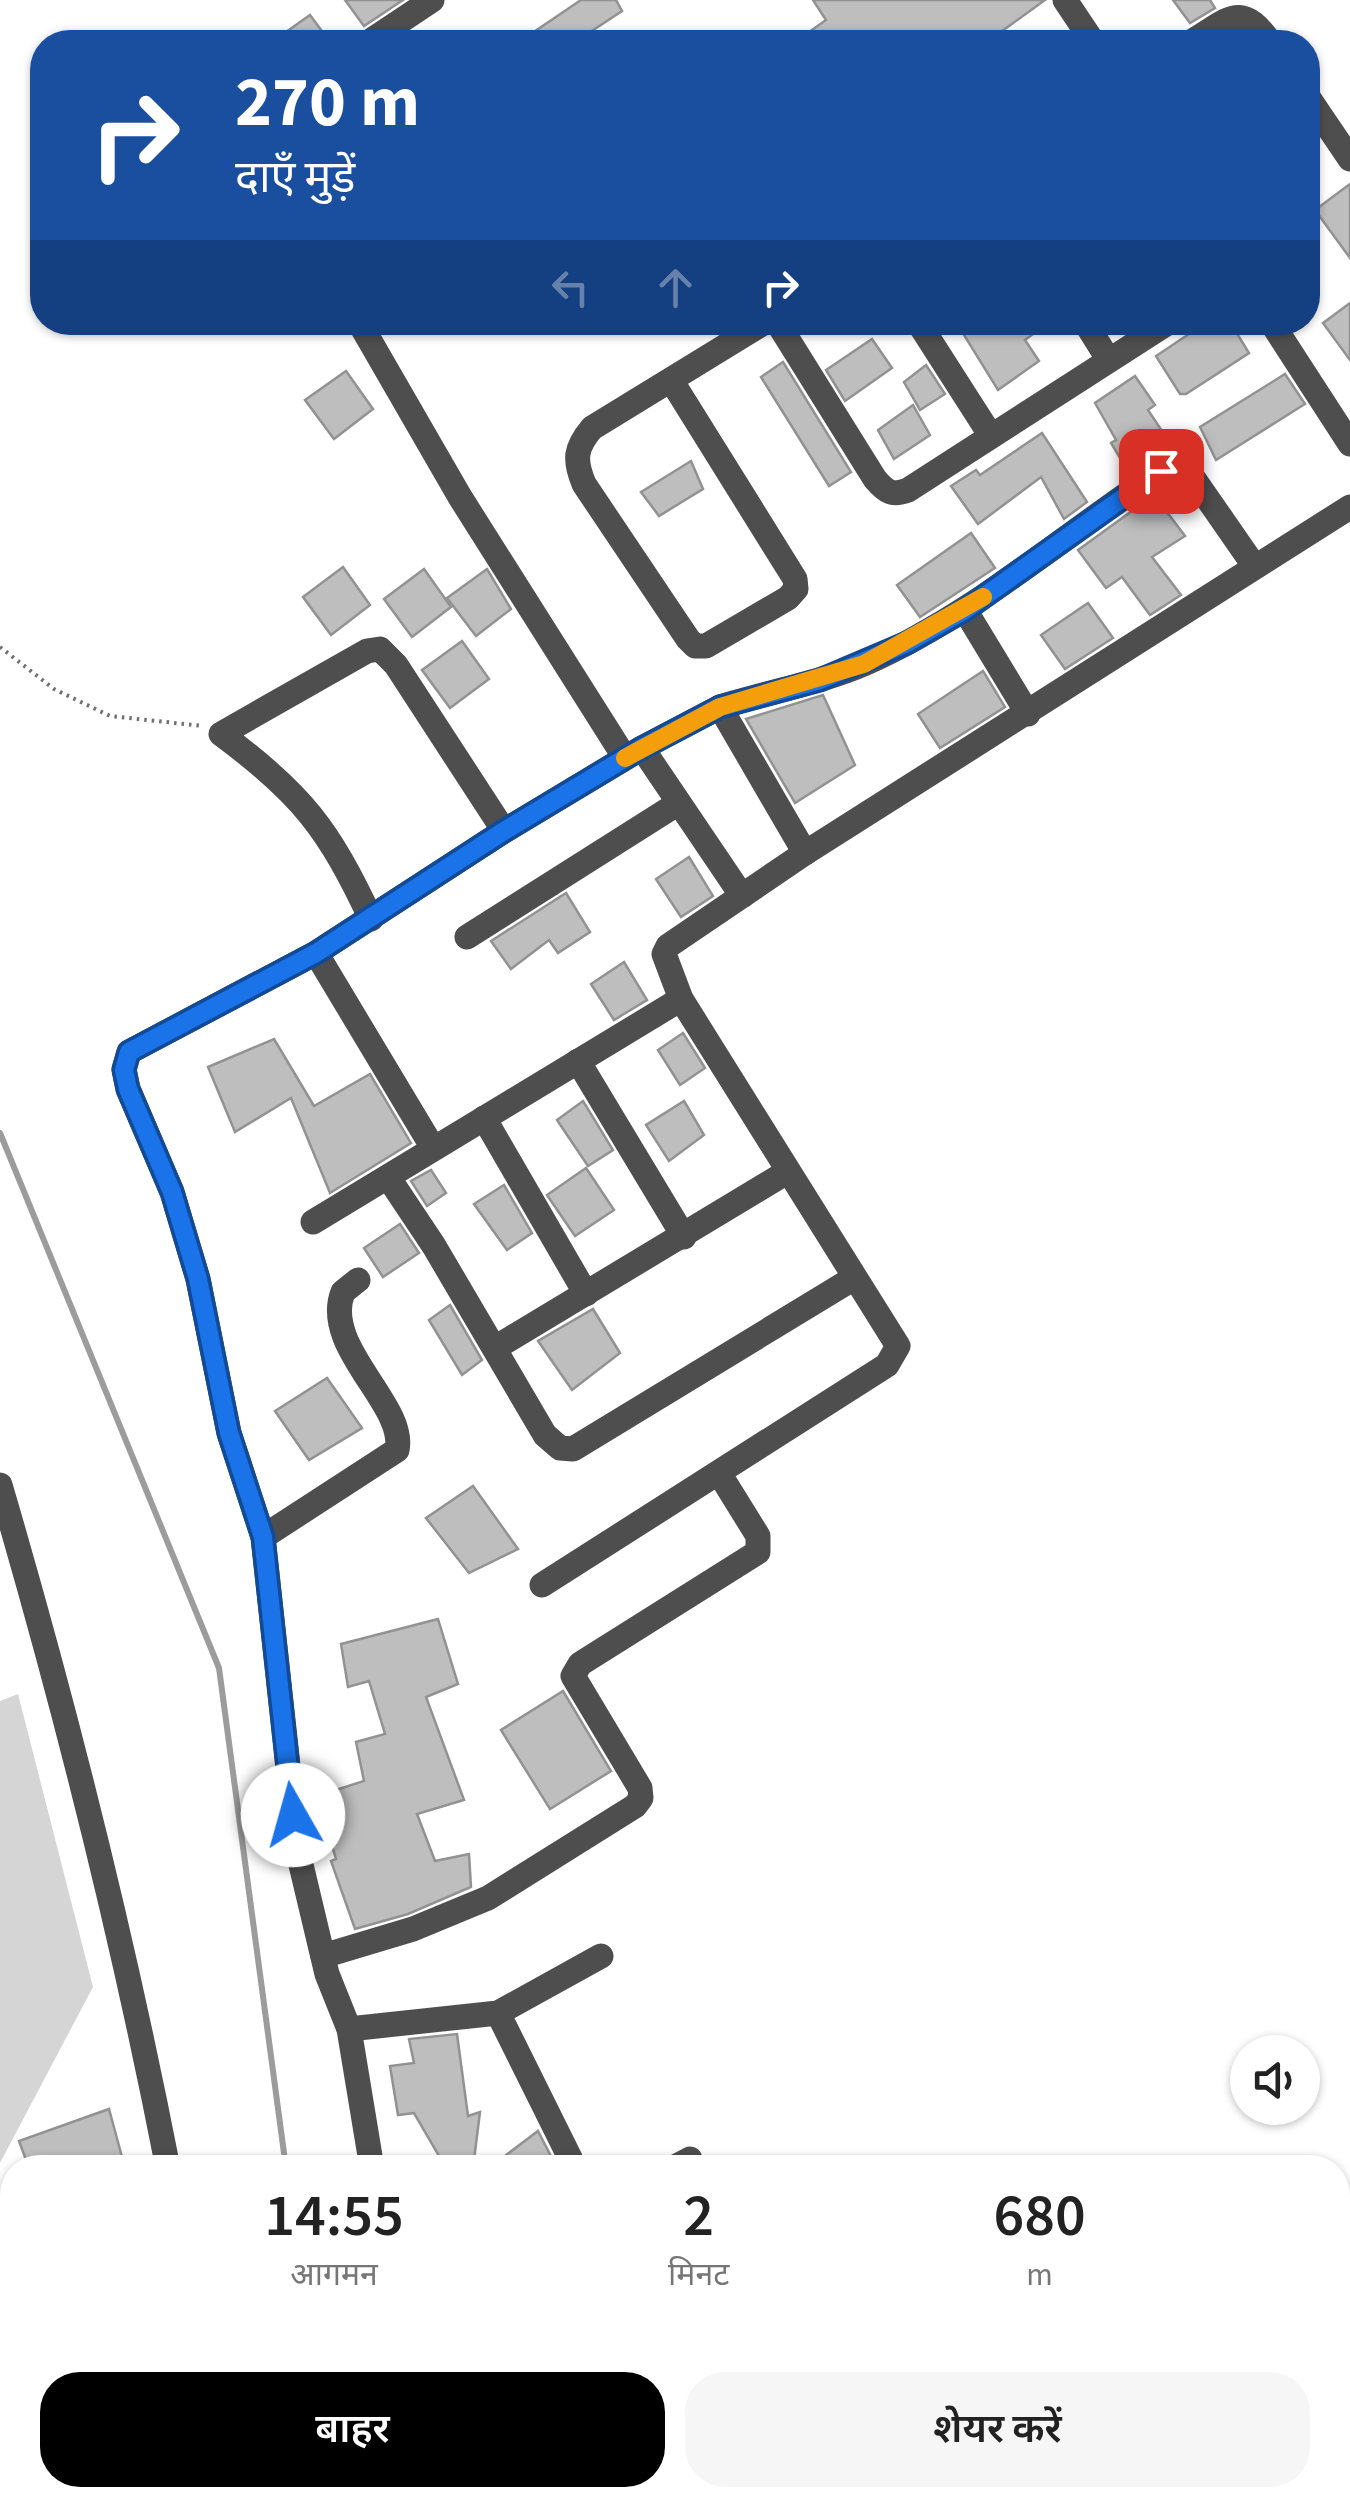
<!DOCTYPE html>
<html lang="hi">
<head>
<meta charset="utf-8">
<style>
  :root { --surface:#fff; --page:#f6f6f6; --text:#222; --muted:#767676; --accent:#000 }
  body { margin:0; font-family:"Source Sans 3","Noto Sans Devanagari",sans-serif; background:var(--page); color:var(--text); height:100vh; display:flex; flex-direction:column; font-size:38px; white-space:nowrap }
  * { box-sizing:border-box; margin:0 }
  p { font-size:32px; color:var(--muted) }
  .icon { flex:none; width:55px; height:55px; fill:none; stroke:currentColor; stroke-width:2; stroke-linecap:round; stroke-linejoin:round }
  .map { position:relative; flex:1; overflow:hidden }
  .drawer { position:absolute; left:0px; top:2155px; width:1350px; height:352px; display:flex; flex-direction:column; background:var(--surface); border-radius:40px 40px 0 0; box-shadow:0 2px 8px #0004 }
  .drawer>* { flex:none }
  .guide { position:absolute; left:30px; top:30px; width:1290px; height:305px; border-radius:40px; box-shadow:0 2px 8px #0004; background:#1a4fa0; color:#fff; overflow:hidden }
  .buttons { position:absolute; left:1230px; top:2035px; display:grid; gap:20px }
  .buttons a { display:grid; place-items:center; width:90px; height:90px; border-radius:50%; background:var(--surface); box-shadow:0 2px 8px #0004; font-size:50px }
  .pin { position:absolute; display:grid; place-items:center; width:85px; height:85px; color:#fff; margin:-42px; border-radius:20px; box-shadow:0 5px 15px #0006 }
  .me { position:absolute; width:110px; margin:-55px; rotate:353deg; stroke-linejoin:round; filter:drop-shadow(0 0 8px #0008) }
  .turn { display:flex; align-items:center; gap:35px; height:210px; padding:0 40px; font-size:45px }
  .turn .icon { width:130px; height:130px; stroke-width:2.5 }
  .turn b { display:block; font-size:70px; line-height:85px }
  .lanes { display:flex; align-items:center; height:95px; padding:0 40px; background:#0003; justify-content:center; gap:50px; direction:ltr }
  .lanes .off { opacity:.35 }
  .eta { display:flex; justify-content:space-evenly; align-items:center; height:170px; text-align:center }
  .eta b { font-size:60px; font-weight:600; line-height:70px }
  .button { display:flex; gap:20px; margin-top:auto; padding:20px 40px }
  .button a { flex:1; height:115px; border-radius:40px; background:var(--accent); color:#fff; font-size:40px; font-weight:600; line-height:115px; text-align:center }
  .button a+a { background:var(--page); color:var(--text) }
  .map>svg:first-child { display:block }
</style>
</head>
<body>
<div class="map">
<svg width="1350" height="2506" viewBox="0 0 1350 2506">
  <rect width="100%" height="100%" fill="#fff"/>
  <path fill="#d5d5d5" d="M 18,1694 L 93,1987 L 0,2163 L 0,1701 Z"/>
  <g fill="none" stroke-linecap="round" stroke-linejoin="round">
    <g stroke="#9c9c9c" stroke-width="6">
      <path d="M 0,1133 L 219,1668 L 286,2168"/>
      <path d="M 331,2495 L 333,2506"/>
    </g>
  </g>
  <g fill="#bebebe" stroke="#929292" stroke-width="2.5">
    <path d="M 345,0 L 403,0 L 364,26 Z"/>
    <path d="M 581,0 L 616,0 L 622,11 L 575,42 L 519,42 Z"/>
    <path d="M 813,0 L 1045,0 L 987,42 L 795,42 L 826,20 Z"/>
    <path d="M 1173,0 L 1210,0 L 1215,8 L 1190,23 Z"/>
    <path d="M 310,15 L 330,42 L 272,42 Z"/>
    <path d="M 1350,184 L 1350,258 L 1315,210 Z"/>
    <path d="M 1350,303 L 1350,360 L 1323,323 Z"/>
    <path d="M 956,322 L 1049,322 L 1025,340 L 1039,361 L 998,390 Z"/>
    <path d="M 1207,322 L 1230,322 L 1249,353 L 1186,394 L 1180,394 L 1156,356 Z"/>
    <path d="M 872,339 L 892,368 L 845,401 L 826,370 Z"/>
    <path d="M 783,362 L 851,472 L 829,486 L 761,377 Z"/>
    <path d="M 926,365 L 945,394 L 920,410 L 904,382 Z"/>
    <path d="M 346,371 L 373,409 L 334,439 L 305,400 Z"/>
    <path d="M 1285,374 L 1305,404 L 1216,460 L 1200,427 Z"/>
    <path d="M 1135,376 L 1155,405 L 1148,410 L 1172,446 L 1129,473 L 1111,443 L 1116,440 L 1095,403 Z"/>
    <path d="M 913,405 L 930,435 L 894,459 L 878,430 Z"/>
    <path d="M 1042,433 L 1087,502 L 1064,519 L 1041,477 L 978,524 L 951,486 L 976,470 L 980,475 Z"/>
    <path d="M 691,461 L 703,489 L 659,516 L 641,492 Z"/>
    <path d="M 1154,495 L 1185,536 L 1152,557 L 1181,595 L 1150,615 L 1122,577 L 1106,588 L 1078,550 Z"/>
    <path d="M 971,533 L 995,568 L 920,617 L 897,585 Z"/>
    <path d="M 343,567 L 370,605 L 331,635 L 303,597 Z"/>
    <path d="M 424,569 L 451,607 L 412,637 L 384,599 Z"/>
    <path d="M 487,569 L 511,609 L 476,636 L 447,598 Z"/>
    <path d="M 1088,603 L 1113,638 L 1065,669 L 1041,635 Z"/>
    <path d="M 462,641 L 489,679 L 450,708 L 422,670 Z"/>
    <path d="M 983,671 L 1005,707 L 940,748 L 918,714 Z"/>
    <path d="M 823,695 L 855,765 L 795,803 L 746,719 Z"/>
    <path d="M 689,857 L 713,896 L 681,917 L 656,879 Z"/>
    <path d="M 566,893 L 590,932 L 558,953 L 549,940 L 511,969 L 491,941 Z"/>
    <path d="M 624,962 L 647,1000 L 614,1020 L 591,984 Z"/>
    <path d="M 683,1033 L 705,1068 L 680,1085 L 658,1050 Z"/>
    <path d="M 274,1039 L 314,1106 L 370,1074 L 411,1143 L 330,1193 L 291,1098 L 235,1132 L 208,1067 Z"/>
    <path d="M 583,1101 L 613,1150 L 588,1166 L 557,1120 Z"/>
    <path d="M 684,1101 L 704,1135 L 669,1161 L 646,1125 Z"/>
    <path d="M 586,1168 L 614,1210 L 575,1236 L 547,1195 Z"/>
    <path d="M 431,1170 L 446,1193 L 427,1206 L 411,1181 Z"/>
    <path d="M 504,1185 L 532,1233 L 507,1250 L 474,1204 Z"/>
    <path d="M 400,1224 L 419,1253 L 383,1277 L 364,1248 Z"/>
    <path d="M 450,1305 L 482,1360 L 462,1375 L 429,1320 Z"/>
    <path d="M 593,1309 L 620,1353 L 572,1390 L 538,1341 Z"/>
    <path d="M 327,1378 L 362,1428 L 309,1460 L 275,1411 Z"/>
    <path d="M 473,1486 L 518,1549 L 469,1573 L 426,1518 Z"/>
    <path d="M 438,1619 L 458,1684 L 426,1697 L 464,1800 L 417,1814 L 435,1861 L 469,1854 L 471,1887 L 408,1914 L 355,1929 L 331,1861 L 336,1859 L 317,1796 L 364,1781 L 356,1742 L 385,1734 L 369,1681 L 348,1687 L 341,1644 Z"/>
    <path d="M 563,1691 L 611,1771 L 550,1809 L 501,1730 Z"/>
    <path d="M 457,2034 L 468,2116 L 480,2112 L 473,2168 L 446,2168 L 414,2113 L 398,2115 L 390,2066 L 414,2063 L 409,2039 Z"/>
    <path d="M 109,2109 L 125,2168 L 29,2168 L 19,2141 Z"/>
    <path d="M 538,2131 L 557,2168 L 489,2168 Z"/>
  </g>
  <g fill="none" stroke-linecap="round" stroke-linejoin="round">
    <path stroke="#707070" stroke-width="4" stroke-dasharray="2.5 5" stroke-linecap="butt" d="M 0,647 L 54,689 L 110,716 L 203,726"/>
    <g stroke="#4e4e4e" stroke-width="25">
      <path d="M 1065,0 L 1093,42"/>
      <path d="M 369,42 L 432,0"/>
      <path d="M 1191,42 C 1229,20 1240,0 1270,42"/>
      <path d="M 1308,97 L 1350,159"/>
      <path d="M 359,322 L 460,497 L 625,758"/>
      <path d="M 777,322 L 875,479 C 886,492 892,496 908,490 L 1169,322"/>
      <path d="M 918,322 L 991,436"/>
      <path d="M 1085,322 L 1108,359"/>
      <path d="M 1271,322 L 1350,444"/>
      <path d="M 671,380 L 795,579 L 796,589 L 788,598 L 706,646 L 695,646 L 688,639 L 584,484 C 574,460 575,448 592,428 L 765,322"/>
      <path d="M 965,610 L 1028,714"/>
      <path d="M 720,707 C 768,692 820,683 866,663 C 976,614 1067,532 1167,467 L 1177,465 L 1194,479 L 1255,567"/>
      <path d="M 642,748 L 742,896"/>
      <path d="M 371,919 C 329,829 301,793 221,734 L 367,651 L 380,649 L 396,665 L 504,831"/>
      <path d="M 467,937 L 677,804"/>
      <path d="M 316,953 L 433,1148"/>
      <path d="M 578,1061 L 684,1237"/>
      <path d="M 484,1118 L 586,1294"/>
      <path d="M 388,1177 L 434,1246 L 545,1435 L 560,1448 L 573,1449 L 854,1278"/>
      <path d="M 313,1222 L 681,999"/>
      <path d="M 495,1348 L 787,1172"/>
      <path d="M 0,1485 C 66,1710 123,1937 168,2168"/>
      <path d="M 263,1537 L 397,1450 C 407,1405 321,1347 343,1292 L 358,1280"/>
      <path d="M 542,1585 L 887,1365 L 898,1346 L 681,999 L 664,954 L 668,946 L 805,853 L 1350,507"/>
      <path d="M 323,1956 L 413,1929 L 488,1898 L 635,1806 L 641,1798 L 640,1788 L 573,1676 L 580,1664 L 758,1552 L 758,1536 L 719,1473"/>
      <path d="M 498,2013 L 575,2168"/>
      <path d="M 349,2029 L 498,2013 L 601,1956"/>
      <path d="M 372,2168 L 349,2029 L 327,1974 L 297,1848 L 263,1537 L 229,1433 L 198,1279 L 172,1192 L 128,1089 L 124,1069 L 129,1052 L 316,953 L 504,831 L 642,748 L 720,707 L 805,853"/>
      <path d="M 673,2168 L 690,2159"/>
      <path d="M 0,2347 L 12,2341"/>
      <path d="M 0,2417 L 12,2412"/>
      <path d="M 94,2495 L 96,2506"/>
      <path d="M 218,2495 L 219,2506"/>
      <path d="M 419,2495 L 421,2506"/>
      <path d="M 682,2495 L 689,2506"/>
      <path d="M 614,2506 L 630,2495"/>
    </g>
  </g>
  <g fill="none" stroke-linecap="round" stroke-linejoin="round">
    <defs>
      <path id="route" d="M 293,1815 L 263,1537 L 229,1433 L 198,1279 L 172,1192 L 128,1089 L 124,1070 L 129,1052 L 316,953 L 504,831 L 642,748 L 720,707 L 820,680 L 907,643 L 965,610 L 1161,471"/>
    </defs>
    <use href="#route" stroke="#114b97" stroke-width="25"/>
    <use href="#route" stroke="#1a73e8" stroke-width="18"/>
    <path stroke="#f59e0b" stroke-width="18" d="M 625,758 L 720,707 L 864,664 L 983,597"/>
  </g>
</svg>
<div class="buttons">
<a><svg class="icon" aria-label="sound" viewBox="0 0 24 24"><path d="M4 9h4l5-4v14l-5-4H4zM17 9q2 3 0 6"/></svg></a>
</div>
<div class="pin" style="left:1161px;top:471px;background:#d93025"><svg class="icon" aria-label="arrive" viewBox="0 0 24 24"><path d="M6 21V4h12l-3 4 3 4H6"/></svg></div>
<svg class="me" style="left:293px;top:1815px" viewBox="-20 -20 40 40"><circle r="19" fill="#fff"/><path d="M0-13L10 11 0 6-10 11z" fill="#1a73e8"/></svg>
<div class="guide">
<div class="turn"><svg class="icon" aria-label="right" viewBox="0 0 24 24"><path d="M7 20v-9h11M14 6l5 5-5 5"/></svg><div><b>270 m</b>दाएँ मुड़ें</div></div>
<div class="lanes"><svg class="icon off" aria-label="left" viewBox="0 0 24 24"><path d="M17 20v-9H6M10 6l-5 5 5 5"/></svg><svg class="icon off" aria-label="ahead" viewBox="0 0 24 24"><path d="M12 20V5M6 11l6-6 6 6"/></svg><svg class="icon" aria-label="right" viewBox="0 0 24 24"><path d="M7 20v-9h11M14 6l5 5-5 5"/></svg></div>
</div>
<section class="drawer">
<div class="eta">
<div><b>14:55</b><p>आगमन</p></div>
<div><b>2</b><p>मिनट</p></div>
<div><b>680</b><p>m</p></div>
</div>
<div class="button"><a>बाहर</a><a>शेयर करें</a></div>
</section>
</div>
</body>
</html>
